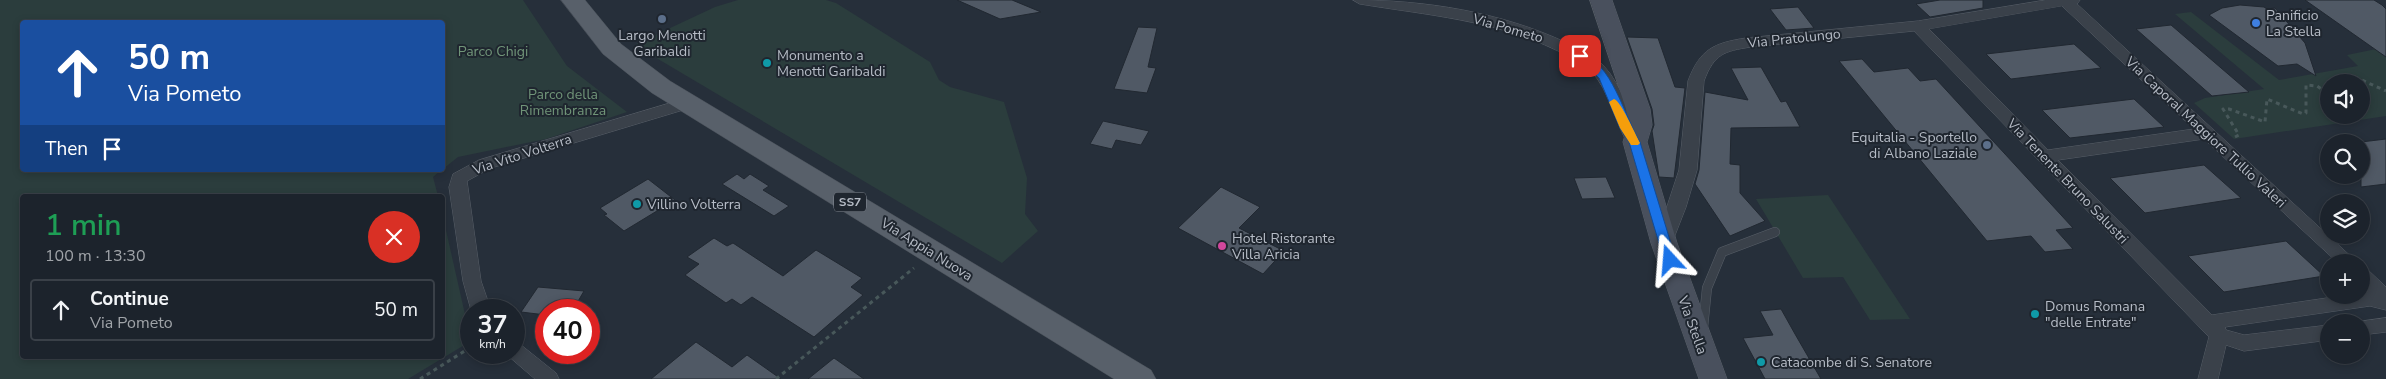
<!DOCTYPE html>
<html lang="en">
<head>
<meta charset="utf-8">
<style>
  :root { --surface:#1c232c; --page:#292f38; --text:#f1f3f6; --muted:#a0a4a9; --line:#3a4048 }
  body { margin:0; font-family:"Nunito Sans",sans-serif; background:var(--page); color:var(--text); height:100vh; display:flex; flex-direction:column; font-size:19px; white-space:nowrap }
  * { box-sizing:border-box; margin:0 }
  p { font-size:16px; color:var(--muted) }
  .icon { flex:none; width:28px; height:28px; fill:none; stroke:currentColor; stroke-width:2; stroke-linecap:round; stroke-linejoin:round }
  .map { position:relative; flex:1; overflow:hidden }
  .details { position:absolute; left:20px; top:194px; width:425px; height:165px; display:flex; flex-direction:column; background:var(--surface); border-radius:5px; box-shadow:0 2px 8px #0003,0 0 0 1px var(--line) }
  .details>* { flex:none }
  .guide { position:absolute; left:20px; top:20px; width:425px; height:152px; border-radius:5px; box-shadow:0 2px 8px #0003,0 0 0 1px var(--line); background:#1a4fa0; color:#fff; overflow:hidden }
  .buttons { position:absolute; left:2320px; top:74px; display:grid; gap:10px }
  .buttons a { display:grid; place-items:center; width:50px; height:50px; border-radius:50%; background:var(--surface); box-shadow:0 2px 8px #0003,0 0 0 1px var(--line); font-size:25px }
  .speed { position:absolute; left:460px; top:299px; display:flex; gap:10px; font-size:25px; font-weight:700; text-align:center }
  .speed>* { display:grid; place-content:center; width:65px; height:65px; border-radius:50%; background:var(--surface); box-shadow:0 2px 8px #0003,0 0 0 1px var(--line); line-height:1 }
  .speed small { font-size:12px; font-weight:400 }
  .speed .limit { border:8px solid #d22; background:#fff; color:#111 }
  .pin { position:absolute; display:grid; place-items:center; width:42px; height:42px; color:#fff; margin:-21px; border-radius:10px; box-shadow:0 2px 8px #0006 }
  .me { position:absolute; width:55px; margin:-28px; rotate:341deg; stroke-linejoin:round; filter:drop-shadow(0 0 4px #0008) }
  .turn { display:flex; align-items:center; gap:18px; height:105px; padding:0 25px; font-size:22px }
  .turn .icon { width:65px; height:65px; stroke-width:2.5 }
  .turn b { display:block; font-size:35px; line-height:42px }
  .then { display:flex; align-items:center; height:48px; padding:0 25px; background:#0003; gap:10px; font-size:19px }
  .round { display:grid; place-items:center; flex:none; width:52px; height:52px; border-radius:26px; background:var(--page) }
  .headline { display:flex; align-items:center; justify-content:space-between; height:85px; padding:0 25px }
  h1 { font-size:30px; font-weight:600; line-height:38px; color:#1e9e55 }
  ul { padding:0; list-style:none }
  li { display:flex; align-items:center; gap:15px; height:62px; margin:0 10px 8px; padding:0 15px; border:2px solid var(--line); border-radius:5px }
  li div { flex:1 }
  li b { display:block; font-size:19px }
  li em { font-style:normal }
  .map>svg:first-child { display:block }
</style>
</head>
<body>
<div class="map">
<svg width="2386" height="379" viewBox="0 0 2386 379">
  <rect width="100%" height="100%" fill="#262f3a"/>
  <g fill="#2b3d3d" fill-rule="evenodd">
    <path d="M 0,0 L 523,0 L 567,66 L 627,112 L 546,139 L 458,157 L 443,169 L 442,22 L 22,22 L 22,170 L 441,170 L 433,177 L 438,196 L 22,196 L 22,356 L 442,356 L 443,217 L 471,341 L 408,379 L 0,379 Z"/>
    <path d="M 738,0 L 826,0 L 836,3 L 930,62 L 939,80 L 950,87 L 1004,102 L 1027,178 L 1025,214 L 1038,231 L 1002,263 L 653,56 L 636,44 L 715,7 Z"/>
    <path d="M 2191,12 L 2279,80 L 2358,66 L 2347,55 L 2386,47 L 2386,116 L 2234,139 L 2194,103 L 2205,98 L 2264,89 L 2175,14 ZM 2329,82 L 2361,82 L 2361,115 L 2329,115 Z"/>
    <path d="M 1828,195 L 1910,319 L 1870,320 L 1843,277 L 1803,278 L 1756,199 Z"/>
  </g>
  <g fill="#505965" stroke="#212831">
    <path d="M 957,0 L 1012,0 L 1041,12 L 1000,19 Z"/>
    <path d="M 1940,0 L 1983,0 L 1983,8 L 1930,17 L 1916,4 Z"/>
    <path d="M 2305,0 L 2374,0 L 2382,5 L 2386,9 L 2386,57 Z"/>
    <path d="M 2240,5 L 2264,7 L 2267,9 L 2275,8 L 2305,43 L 2316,76 L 2297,64 L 2278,66 L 2209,15 L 2222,8 Z"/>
    <path d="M 1798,7 L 1814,28 L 1786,30 L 1770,9 Z"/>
    <path d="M 2171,25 L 2249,92 L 2212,96 L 2136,29 Z"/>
    <path d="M 1138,27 L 1157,28 L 1148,67 L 1156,68 L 1147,93 L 1114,89 Z"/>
    <path d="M 1627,37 L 1658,38 L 1675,87 L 1685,88 L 1674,178 L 1659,177 L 1652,131 L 1654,125 L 1652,109 Z"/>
    <path d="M 2074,44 L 2101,68 L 2011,79 L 1986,54 Z"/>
    <path d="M 1862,59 L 1874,72 L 1908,68 L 1920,81 L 1936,79 L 2073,228 L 2056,230 L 2073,249 L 2045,252 L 2031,236 L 1987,241 L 1839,61 Z"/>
    <path d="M 1761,67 L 1781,102 L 1786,101 L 1800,127 L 1731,128 L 1730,164 L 1740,165 L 1740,193 L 1765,221 L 1730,236 L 1695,184 L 1699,170 L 1705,92 L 1748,100 L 1731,68 Z"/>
    <path d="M 2134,99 L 2164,127 L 2070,138 L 2042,110 Z"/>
    <path d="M 1103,121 L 1149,131 L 1141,145 L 1116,140 L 1112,149 L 1090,144 Z"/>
    <path d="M 2386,139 L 2386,184 L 2361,187 L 2361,142 Z"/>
    <path d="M 2204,165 L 2241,198 L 2145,213 L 2110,178 Z"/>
    <path d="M 737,174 L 744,179 L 750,174 L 769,186 L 763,190 L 789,206 L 774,216 L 722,184 Z"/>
    <path d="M 1606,177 L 1615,198 L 1582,199 L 1574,178 Z"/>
    <path d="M 648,179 L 675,200 L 624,231 L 604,215 L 607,214 L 600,208 Z"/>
    <path d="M 1221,187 L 1260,207 L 1239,228 L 1284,251 L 1263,274 L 1178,228 Z"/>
    <path d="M 714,238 L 727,246 L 733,243 L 783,276 L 816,250 L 862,278 L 851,287 L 863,295 L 814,337 L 752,297 L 741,305 L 732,299 L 726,303 L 685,275 L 699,264 L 687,257 Z"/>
    <path d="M 2286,241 L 2324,276 L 2224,292 L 2188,256 Z"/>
    <path d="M 538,287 L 584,291 L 573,310 L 546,310 L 546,315 L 521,312 Z"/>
    <path d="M 1781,309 L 1795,334 L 1821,379 L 1765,379 L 1743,338 L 1773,335 L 1760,311 Z"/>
    <path d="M 696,342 L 732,367 L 747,355 L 781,379 L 651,379 Z"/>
    <path d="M 834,358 L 864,379 L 808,379 Z"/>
  </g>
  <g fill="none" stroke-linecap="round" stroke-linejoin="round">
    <defs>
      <path id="lane" d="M 1703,328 L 1707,288 L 1722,252 L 1775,232"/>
      <g id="street">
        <path d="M 1353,0 C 1425,0 1501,12 1567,43 C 1580,49 1593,55 1603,65 C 1623,86 1629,117 1643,142 L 1641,146 L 1629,146 C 1615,123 1610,91 1591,71 C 1582,61 1568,55 1556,50 C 1494,20 1427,15 1360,4 Z"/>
        <path d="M 2046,0 L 2080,0 L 2077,4 L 2357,262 L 2337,262 L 2204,139 L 2058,160 L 2212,315 L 2347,295 L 2361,295 L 2361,293 L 2368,292 L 2361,286 L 2361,268 L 2368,270 L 2386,287 L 2386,310 L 2370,306 L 2225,327 L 2226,330 L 2244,335 L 2329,325 L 2329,340 L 2244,351 L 2226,345 L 2218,379 L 2198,379 L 2209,337 L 1914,31 L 1751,47 C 1724,51 1714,54 1704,81 L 1697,170 L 1686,207 L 1670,248 L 1664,250 L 1658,248 L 1655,243 L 1679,170 L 1688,81 C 1700,49 1714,43 1746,38 L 1918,21 ZM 2062,6 L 2194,129 L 2048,150 L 1929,29 Z"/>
        <path d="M 687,98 L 693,99 L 695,103 L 693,107 L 491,168 L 467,181 L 481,281 L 491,310 L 471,310 L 463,281 L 449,187 L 453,174 L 479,160 Z"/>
        <path d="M 2386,318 L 2386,332 L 2361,335 L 2361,322 L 2355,322 Z"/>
        <path d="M 514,342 L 521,345 L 556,373 L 559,379 L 535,379 L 507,355 L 505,352 L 514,352 Z"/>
      </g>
      <path id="secondary" d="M 1590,0 L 1612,0 L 1650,109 L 1652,125 L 1647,142 L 1677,243 L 1727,379 L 1699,379 L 1651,243 L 1623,142 L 1628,125 L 1626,109 Z"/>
      <path id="primary" d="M 561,0 L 585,0 L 621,44 L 670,81 L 1151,370 L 1156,379 L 1114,379 L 652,93 L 603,54 Z"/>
    </defs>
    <use href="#lane" stroke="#585f68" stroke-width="10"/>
    <use href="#street" stroke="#585f68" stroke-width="1"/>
    <use href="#secondary" stroke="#585f68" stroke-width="1"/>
    <use href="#primary" stroke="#434a53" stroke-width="1"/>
    <g stroke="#48585a" stroke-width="3" stroke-dasharray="4 4" stroke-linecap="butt">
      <path d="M 2351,82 L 2351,78 L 2355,77 L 2386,91"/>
      <path d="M 2235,137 L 2239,135 L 2223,109 L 2229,109 L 2265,122 L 2267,99 L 2303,114 L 2306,113 L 2306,85 L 2317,86 L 2329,94"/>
      <path d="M 420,379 L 471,347"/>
      <path d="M 776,379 L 914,268"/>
    </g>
    <use href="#lane" stroke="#3a414a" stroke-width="9"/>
    <use href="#street" fill="#3a414a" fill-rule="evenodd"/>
    <use href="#secondary" fill="#49505d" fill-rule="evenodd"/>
    <use href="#primary" fill="#58606a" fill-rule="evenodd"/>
  </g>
  <path fill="#1a73e8" stroke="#114b97" d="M 1580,53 C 1612,62 1624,116 1640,142 L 1676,260 L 1674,263 L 1670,265 L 1664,260 L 1629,142 L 1620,128 L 1599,78 L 1575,56 Z"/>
  <path fill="#f59e0b" d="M 1614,99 C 1621,101 1635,134 1640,143 L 1638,145 L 1631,145 L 1620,128 L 1609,102 Z"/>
  <g fill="#5c6f8a" stroke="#1f262f" stroke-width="2">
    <circle cx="662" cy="19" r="5"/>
    <circle cx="1987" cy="145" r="5"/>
  </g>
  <circle fill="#3f7fe0" stroke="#1f262f" stroke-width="2" cx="2256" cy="23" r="5"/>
  <g fill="#0f9aa8" stroke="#1f262f" stroke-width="2">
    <circle cx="767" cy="63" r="5"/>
    <circle cx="637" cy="204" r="5"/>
    <circle cx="2035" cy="314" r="5"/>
    <circle cx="1761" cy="362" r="5"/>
  </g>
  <circle fill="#d1479c" stroke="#1f262f" stroke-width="2" cx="1222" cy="246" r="5"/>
  <g text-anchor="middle" stroke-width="4" stroke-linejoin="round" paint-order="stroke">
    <rect fill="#1f262f" stroke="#898f99" stroke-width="1" x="834" y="192.5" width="32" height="19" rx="4"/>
    <g font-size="12" font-weight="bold" fill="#b6bcc6">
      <text x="850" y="206">SS7</text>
    </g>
    <g font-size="14" fill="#b6bcc6" stroke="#1f262f" text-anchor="start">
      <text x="2266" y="20">Panificio<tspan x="2266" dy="16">La Stella</tspan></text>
      <text x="662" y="40" text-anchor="middle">Largo Menotti<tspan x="662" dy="16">Garibaldi</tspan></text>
      <text x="777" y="60">Monumento a<tspan x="777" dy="16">Menotti Garibaldi</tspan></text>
      <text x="1977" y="142" text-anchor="end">Equitalia - Sportello<tspan x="1977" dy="16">di Albano Laziale</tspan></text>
      <text x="647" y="209">Villino Volterra</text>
      <text x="1232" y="243">Hotel Ristorante<tspan x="1232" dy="16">Villa Aricia</tspan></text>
      <text x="2045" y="311">Domus Romana<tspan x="2045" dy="16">"delle Entrate"</tspan></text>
      <text x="1771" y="367">Catacombe di S. Senatore</text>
    </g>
    <g font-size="14" fill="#b6bcc6" stroke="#1f262f">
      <text transform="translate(1508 28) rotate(16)" y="5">Via Pometo</text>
      <text transform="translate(1794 38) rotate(-6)" y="5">Via Pratolungo</text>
      <text transform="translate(2206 132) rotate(43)" y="5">Via Caporal Maggiore Tullio Valeri</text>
      <text transform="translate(522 154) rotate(-18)" y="5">Via Vito Volterra</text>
      <text transform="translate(2068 181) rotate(46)" y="5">Via Tenente Bruno Salustri</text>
      <text transform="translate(927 249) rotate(32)" y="5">Via Appia Nuova</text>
      <text transform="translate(1693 325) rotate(70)" y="5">Via Stella</text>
    </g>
    <g font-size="14" fill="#709478" stroke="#1f262f">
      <text x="493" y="56">Parco Chigi</text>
      <text x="563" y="99">Parco della<tspan x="563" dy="16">Rimembranza</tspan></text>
    </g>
  </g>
</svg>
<div class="buttons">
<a><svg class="icon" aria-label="sound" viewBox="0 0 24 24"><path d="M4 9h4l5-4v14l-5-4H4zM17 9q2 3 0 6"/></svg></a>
<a><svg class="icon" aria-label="search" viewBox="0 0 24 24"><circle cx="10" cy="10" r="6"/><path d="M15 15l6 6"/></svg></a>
<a><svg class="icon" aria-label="layers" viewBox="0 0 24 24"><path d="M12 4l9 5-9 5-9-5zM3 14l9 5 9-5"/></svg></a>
<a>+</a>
<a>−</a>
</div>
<div class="speed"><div>37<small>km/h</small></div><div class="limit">40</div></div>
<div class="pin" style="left:1580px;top:56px;background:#d93025"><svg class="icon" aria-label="arrive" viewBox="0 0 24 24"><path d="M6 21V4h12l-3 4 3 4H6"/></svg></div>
<svg class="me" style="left:1670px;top:260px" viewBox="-20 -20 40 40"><path d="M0-17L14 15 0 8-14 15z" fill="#1a73e8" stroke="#fff" stroke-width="4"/></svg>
<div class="guide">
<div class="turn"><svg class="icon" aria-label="ahead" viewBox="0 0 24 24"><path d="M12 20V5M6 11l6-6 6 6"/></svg><div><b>50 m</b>Via Pometo</div></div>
<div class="then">Then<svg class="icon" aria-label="arrive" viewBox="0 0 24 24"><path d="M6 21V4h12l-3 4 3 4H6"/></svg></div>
</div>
<section class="details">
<div class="headline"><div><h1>1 min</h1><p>100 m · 13:30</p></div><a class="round" style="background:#d93025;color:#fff"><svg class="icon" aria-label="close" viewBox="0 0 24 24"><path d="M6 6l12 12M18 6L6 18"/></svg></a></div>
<ul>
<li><svg class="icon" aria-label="ahead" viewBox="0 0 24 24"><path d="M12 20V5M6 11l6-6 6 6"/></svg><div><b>Continue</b><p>Via Pometo</p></div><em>50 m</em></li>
</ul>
</section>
</div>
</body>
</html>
